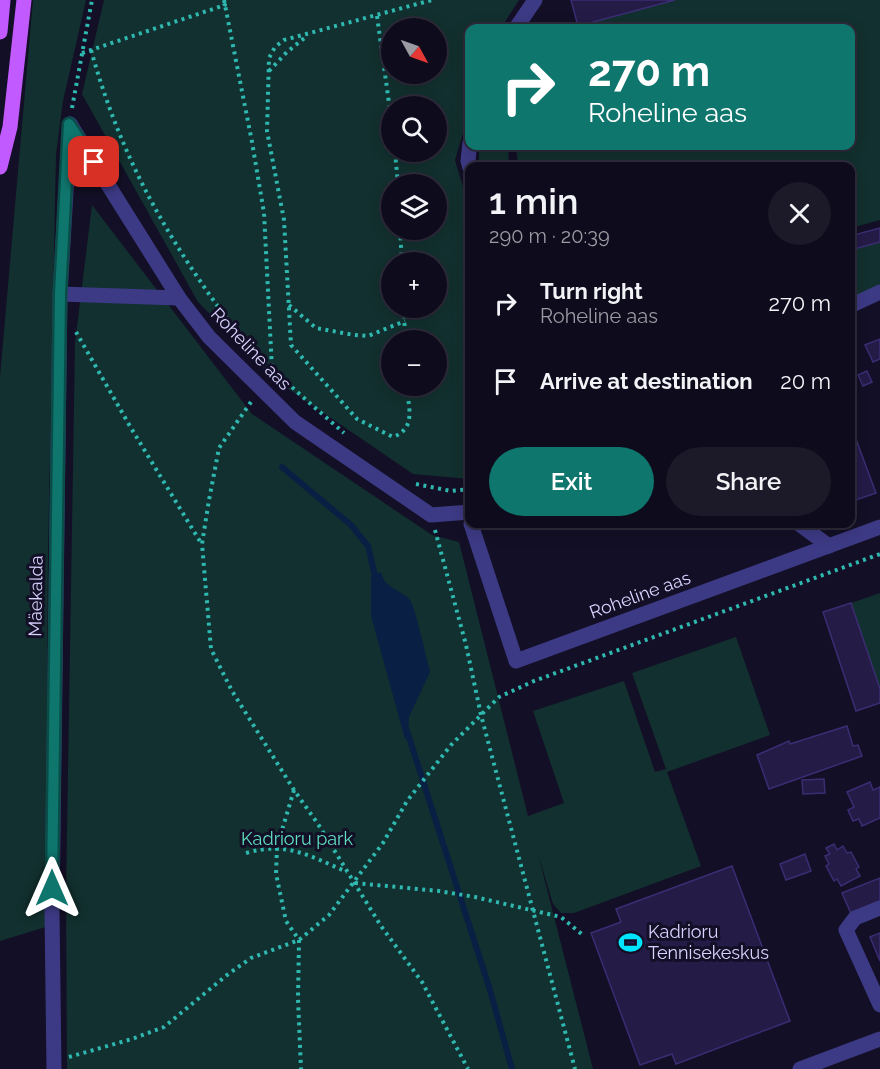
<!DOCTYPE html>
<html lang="en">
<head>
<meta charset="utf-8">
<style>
  :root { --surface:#0e0b1c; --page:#1c1929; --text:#f1f3f6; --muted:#9b9ba3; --line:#2e2b3b; --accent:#0f766e }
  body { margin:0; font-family:Raleway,sans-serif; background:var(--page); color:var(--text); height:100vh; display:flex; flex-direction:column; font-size:22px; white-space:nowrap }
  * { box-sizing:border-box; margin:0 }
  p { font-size:20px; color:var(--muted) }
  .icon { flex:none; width:33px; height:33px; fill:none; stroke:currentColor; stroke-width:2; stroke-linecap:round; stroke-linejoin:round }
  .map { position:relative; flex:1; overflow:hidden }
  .details { position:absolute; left:465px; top:162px; width:390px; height:366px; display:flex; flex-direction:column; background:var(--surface); border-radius:12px; box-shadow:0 3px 15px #0003,0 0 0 2px var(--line) }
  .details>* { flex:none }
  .banner { position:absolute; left:465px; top:24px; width:390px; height:126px; border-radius:12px; box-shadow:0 3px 15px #0003,0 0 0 2px var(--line); background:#0f766e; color:#fff; overflow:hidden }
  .needle { width:39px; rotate:130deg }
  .fabs { position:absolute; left:381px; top:18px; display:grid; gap:12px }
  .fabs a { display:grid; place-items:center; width:66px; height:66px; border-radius:50%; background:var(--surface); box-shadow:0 3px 15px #0003,0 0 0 2px var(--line); font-size:30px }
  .pin { position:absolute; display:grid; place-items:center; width:51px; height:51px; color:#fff; margin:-26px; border-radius:12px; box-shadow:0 3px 9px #0006 }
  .me { position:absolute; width:66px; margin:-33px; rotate:0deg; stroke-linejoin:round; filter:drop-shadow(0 0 4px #0008) }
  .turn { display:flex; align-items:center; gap:21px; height:126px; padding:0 24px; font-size:27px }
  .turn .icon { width:78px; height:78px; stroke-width:2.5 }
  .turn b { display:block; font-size:42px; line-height:51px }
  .round { display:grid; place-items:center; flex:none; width:63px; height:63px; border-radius:32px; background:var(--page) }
  .summary { display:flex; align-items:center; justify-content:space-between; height:102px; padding:0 24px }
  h1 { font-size:36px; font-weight:600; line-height:45px }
  .button { display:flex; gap:12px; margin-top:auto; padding:12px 24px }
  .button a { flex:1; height:69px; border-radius:36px; background:var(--accent); color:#fff; font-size:24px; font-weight:600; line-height:69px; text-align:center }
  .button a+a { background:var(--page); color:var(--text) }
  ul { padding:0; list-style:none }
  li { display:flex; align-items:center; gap:18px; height:78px; padding:0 24px }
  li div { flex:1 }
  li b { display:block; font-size:22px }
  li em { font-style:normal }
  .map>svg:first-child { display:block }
</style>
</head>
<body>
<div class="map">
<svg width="880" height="1069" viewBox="0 0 880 1069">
  <rect width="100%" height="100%" fill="#130f26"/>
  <g fill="#12302f" fill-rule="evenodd">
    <path d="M 33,0 L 86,0 L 63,101 L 56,154 L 48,554 L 47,703 L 49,926 L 0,941 L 0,377 Z"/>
    <path d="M 104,0 L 519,0 L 501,28 L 470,28 L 469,113 L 455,160 L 470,210 L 469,479 L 413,474 L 271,377 L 198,302 L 82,94 ZM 392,28 L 436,28 L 436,74 L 392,74 ZM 392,106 L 436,106 L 436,152 L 392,152 ZM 392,184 L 436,184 L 436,230 L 392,230 ZM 392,262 L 436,262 L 436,308 L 392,308 ZM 392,340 L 436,340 L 436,386 L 392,386 Z"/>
    <path d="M 673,0 L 880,0 L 880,220 L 851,228 L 850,166 L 518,166 L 516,146 L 850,146 L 850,28 L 569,28 Z"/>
    <path d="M 479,146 L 508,146 L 509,166 L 479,166 Z"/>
    <path d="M 92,205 L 252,414 L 432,535 L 459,542 L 528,816 L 564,803 L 533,711 L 624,681 L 655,772 L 666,769 L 632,673 L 736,637 L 770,735 L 667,772 L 701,866 L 574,913 L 561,913 L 553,904 L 538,854 L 593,1069 L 67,1069 L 66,895 L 75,343 Z"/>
    <path d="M 880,242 L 880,286 L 851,300 L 851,250 Z"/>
    <path d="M 880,593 L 880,689 L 851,603 Z"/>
  </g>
  <path fill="#0a1f44" d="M 381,572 C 385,589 400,589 410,600 C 415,607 427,660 430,672 L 409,717 L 408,739 L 405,739 L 371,616 L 371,576 Z"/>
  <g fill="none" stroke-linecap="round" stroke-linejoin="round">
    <g stroke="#0a1f44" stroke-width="6">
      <path d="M 282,467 L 351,525 L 368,546 L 376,580"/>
      <path d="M 407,731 L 490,990 L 512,1069"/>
    </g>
  </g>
  <g fill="#241b47" stroke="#3b2d73" stroke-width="1.5">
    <path d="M 571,0 L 675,0 L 578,26 Z"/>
    <path d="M 880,228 L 880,242 L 850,250 L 850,236 Z"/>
    <path d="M 880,339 L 880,359 L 873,362 L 865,345 Z"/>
    <path d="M 867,371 L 872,382 L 863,386 L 858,375 Z"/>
    <path d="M 850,423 L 876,493 L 850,502 Z"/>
    <path d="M 851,603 L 880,689 L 880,703 L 856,711 L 823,612 Z"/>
    <path d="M 847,726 L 853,746 L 858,745 L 862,756 L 769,789 L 757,755 L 789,741 L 790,744 Z"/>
    <path d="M 824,779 L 825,793 L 803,794 L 802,780 Z"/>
    <path d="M 870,782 L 873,790 L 880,787 L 880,818 L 862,826 L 859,819 L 853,821 L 848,810 L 854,807 L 847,792 Z"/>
    <path d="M 834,844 L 837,850 L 843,846 L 847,853 L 851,852 L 859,867 L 856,869 L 860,876 L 841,886 L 837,879 L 834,881 L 826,866 L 829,864 L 825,856 L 830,854 L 826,848 Z"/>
    <path d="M 805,854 L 811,871 L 786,880 L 780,864 Z"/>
    <path d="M 732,866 L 790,1021 L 676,1064 L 672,1054 L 640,1065 L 591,933 L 621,922 L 616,909 Z"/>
    <path d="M 880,878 L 880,903 L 852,916 L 842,893 Z"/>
    <path d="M 880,933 L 880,961 L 870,937 Z"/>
  </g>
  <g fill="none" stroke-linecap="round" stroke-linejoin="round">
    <g stroke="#2fb8b0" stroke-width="4" stroke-dasharray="3 4.5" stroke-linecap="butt">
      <path d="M 224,0 L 252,142 L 264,213 L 272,369 L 267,375"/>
      <path d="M 377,16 L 392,125"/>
      <path d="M 91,50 C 114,132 145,198 192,269 C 210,296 228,322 250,346 C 279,377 312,405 344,433"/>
      <path d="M 82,53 L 225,5 L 221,0"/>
      <path d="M 269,71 L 287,52 L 307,36"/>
      <path d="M 72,108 L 92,0"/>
      <path d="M 395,152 L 398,184"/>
      <path d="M 400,230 L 402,262"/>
      <path d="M 289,305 L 316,328 L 354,335 L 368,336 L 405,321"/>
      <path d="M 404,308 L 405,340"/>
      <path d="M 76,332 L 131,428 L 201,543"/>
      <path d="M 407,386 C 408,407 417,428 393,437 L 357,419 L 291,345 L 284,220 L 267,131 L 269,58 L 275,47 L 284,40 L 432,0"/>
      <path d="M 251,402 L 219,448 L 209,500 L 202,544 L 211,649 L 232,691 L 294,790 L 318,824 L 381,926 L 422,982 L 468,1069"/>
      <path d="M 416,484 L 451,491 L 470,489"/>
      <path d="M 435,530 L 466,645 L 481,715 L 575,1069"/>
      <path d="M 294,790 L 277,847 L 276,874 L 286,921 L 299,940 L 298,999 L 301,1069"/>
      <path d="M 246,853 C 287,841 310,856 347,872"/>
      <path d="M 355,883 L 439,891 L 475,897 L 561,917 L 584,936"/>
      <path d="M 69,1057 L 132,1039 L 164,1027 L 227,975 L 251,958 L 299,940 L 329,915 L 383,843 L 407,801 L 451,745 L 499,697 L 534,681 L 880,554"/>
    </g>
    <g stroke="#3d3a85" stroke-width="15">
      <path d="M 516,28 L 535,0"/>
      <path d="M 70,124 L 179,298 L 209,337 L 295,422 L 431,515 L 470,512"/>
      <path d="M 470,142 L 468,161 L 470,168"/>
      <path d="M 60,294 L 179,298"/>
      <path d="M 850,306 L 880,292"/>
      <path d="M 471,524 L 516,661 L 880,527"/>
      <path d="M 799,524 L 829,546"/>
      <path d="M 880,908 L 855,918 L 846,930 L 880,1005"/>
      <path d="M 54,1069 L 52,911 L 60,294 L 70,124"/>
      <path d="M 800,1069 L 880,1039"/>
    </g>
    <g stroke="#c25bff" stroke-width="15">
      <path d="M 0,32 L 3,0"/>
      <path d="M 0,167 L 10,127 L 24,0"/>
    </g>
  </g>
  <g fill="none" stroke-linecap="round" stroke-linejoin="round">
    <defs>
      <path id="route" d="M 52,888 L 60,294 L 69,124 L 94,162"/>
    </defs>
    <use href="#route" stroke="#0a4d48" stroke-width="15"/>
    <use href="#route" stroke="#0f766e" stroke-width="10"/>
  </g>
  <defs>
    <symbol id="stadium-bare" viewBox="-9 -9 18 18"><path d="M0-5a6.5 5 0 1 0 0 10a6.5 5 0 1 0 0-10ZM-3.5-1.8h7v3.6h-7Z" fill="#00e5ff" stroke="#130f26" stroke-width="2.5" paint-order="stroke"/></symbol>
  </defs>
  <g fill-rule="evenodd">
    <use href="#stadium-bare" x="614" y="926" width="33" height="33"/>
  </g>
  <g text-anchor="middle" stroke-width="6" stroke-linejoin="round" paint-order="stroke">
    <g font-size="18" fill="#d9d4ff" stroke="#130f26">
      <text transform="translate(251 349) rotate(46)" y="6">Roheline aas</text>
      <text transform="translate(640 595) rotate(-20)" y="6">Roheline aas</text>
      <text transform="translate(36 596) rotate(-89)" y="6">Mäekalda</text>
    </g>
    <g font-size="18" fill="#5fe0c0" stroke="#130f26">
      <text x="297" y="845">Kadrioru park</text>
    </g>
    <g font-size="18" fill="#d9d4ff" stroke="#130f26" text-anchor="start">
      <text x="648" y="938">Kadrioru<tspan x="648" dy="21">Tennisekeskus</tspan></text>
    </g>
  </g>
</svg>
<div class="fabs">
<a><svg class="needle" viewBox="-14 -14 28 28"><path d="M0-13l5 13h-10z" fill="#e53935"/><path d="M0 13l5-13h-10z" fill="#9b9ba3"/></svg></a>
<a><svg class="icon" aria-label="search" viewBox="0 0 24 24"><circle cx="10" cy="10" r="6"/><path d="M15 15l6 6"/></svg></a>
<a><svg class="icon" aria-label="layers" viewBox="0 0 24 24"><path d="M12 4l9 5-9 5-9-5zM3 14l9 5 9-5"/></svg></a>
<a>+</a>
<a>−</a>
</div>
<div class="pin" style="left:94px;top:162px;background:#d93025"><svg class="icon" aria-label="arrive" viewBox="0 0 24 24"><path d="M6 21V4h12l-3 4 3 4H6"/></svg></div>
<svg class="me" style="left:52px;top:888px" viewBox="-20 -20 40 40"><path d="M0-17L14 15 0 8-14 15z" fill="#0f766e" stroke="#fff" stroke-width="4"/></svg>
<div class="banner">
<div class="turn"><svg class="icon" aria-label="right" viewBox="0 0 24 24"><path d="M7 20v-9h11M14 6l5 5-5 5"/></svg><div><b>270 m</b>Roheline aas</div></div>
</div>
<section class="details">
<div class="summary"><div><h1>1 min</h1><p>290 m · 20:39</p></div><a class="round"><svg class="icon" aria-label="close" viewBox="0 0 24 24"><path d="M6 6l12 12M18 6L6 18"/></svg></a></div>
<ul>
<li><svg class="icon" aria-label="right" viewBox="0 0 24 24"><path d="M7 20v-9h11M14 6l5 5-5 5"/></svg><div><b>Turn right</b><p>Roheline aas</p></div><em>270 m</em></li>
<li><svg class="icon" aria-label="arrive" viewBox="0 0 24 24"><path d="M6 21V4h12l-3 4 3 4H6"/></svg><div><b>Arrive at destination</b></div><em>20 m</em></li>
</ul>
<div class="button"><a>Exit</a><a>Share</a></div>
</section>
</div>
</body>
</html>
